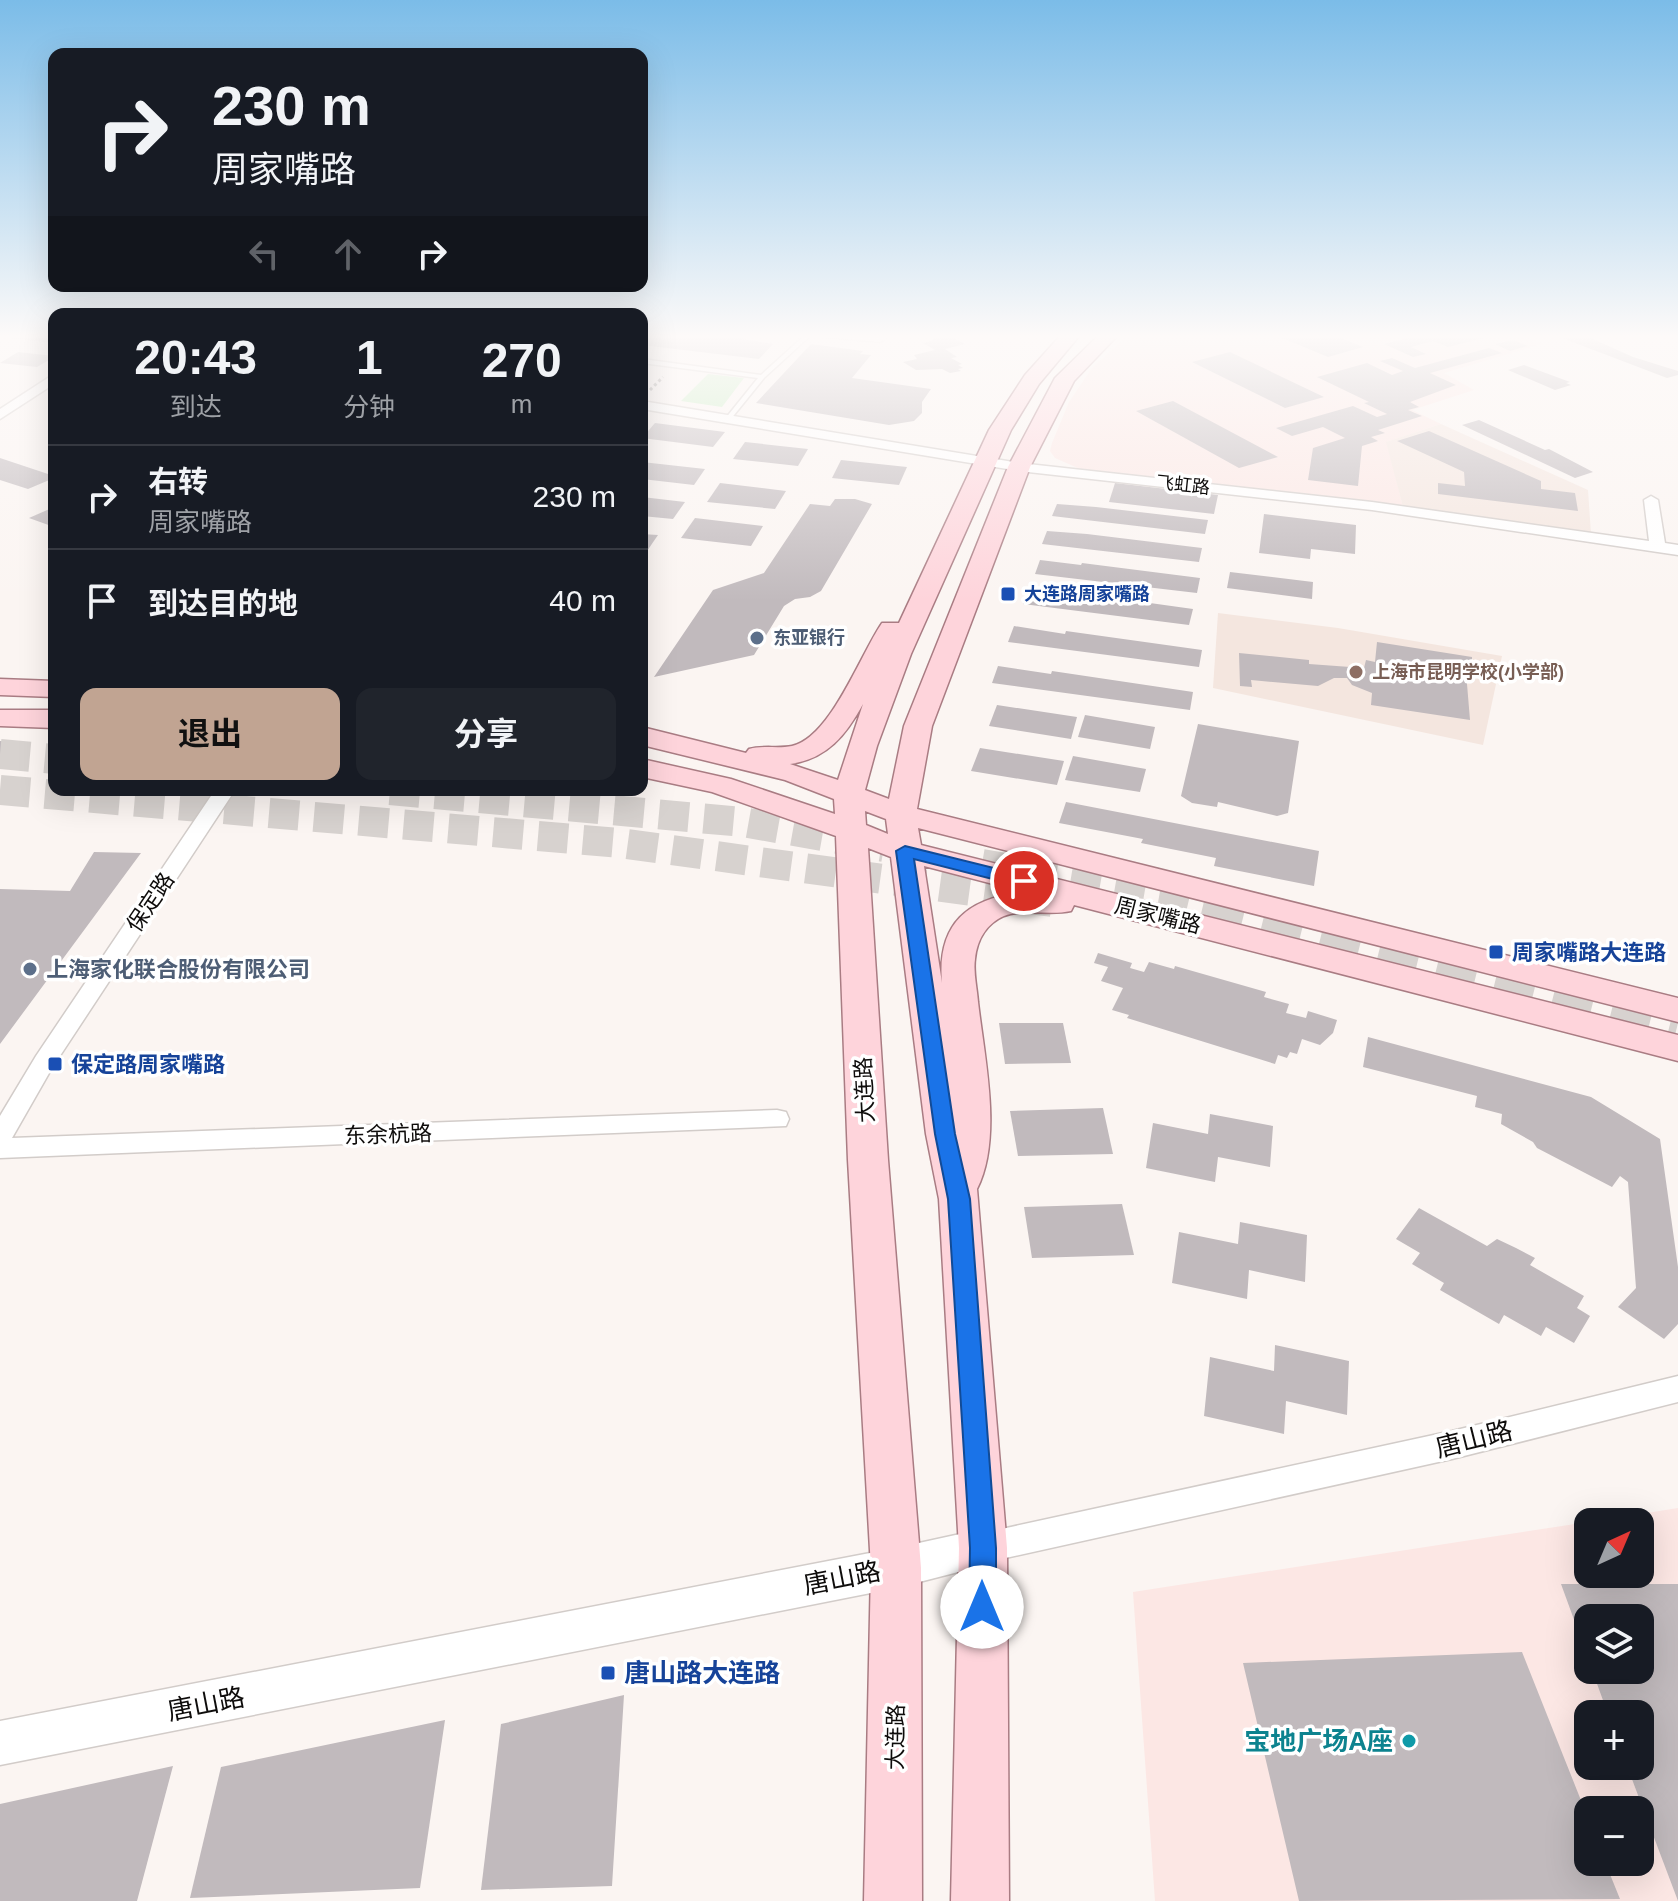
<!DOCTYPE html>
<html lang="zh">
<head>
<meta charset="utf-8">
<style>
  :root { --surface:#171b24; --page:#20242c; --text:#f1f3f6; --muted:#9ea1a6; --line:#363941; --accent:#c1a492 }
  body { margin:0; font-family:Arial,"Noto Sans SC",sans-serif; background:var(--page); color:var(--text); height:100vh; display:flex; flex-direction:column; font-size:30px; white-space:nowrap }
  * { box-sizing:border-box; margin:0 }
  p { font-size:26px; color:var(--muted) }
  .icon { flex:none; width:44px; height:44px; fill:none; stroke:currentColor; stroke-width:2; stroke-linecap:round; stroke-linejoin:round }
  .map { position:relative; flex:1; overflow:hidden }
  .drawer { position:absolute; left:48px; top:308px; width:600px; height:488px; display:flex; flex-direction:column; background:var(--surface); border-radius:16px; box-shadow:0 8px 32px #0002 }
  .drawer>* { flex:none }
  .hud { position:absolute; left:48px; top:48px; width:600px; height:244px; border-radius:16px; box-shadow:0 8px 32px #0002; background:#171b24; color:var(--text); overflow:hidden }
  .needle { width:52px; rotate:44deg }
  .tools { position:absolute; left:1574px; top:1508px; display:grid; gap:16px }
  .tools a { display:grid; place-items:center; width:80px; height:80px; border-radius:16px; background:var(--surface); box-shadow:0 8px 32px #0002; font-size:40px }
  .pin { position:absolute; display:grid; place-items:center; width:68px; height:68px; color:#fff; margin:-34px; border:4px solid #fff; border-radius:50%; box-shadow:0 2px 8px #0007 }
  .me { position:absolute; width:88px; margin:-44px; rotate:0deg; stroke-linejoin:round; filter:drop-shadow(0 0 6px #0008) }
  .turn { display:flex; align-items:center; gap:28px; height:168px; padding:0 32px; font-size:36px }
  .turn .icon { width:104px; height:104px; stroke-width:2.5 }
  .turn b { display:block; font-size:56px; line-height:68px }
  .lanes { display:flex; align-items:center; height:76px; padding:0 32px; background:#0003; justify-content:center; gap:40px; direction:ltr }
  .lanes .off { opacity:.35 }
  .eta { display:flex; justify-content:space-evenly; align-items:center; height:136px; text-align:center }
  .eta b { font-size:48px; font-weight:700; line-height:56px }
  .cta { display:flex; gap:16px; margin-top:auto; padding:16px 32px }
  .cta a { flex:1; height:92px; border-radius:16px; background:var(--accent); color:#111; font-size:32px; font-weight:700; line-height:92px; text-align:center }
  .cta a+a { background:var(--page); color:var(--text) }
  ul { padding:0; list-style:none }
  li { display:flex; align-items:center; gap:24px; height:104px; padding:0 32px; border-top:2px solid var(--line) }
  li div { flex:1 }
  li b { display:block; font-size:30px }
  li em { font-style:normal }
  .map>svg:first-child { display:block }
</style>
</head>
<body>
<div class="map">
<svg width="1678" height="1901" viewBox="0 0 1678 1901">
  <rect width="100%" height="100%" fill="#fbf5f2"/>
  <g fill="#fce7e4" fill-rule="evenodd">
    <path d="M 1128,335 L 1522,335 L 1542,344 L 1444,373 L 1474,390 L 1412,410 L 1441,424 L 1387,442 L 1403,507 L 1087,472 L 1055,458 L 1050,451 L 1052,443 L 1069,402 L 1092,368 Z"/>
    <path d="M 1678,1508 L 1678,1901 L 1155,1901 L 1133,1592 L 1588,1522 L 1588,1574 L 1640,1574 L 1640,1522 L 1590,1522 ZM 1588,1618 L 1640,1618 L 1640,1670 L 1588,1670 ZM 1588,1714 L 1640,1714 L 1640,1766 L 1588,1766 ZM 1588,1810 L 1640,1810 L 1640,1862 L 1588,1862 Z"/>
  </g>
  <g fill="#f4e6df">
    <path d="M 1441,424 L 1588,490 L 1591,534 L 1403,507 L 1386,442 Z"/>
    <path d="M 1218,613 L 1338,628 L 1502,656 L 1483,745 L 1213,688 Z"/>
  </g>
  <path fill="#c4edc0" d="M 708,374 L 744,378 L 722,407 L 681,401 Z"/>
  <g fill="#c1babd">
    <path d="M 6,335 L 54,335 L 54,343 L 1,337 Z"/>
    <path d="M 642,335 L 746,335 L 742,339 L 773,344 L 759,359 L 642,345 Z"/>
    <path d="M 935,335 L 961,335 L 953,338 L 965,344 L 945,349 L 957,357 L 951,358 L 962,364 L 958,365 L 963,368 L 958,369 L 961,371 L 950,373 L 942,369 L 916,370 L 903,362 L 917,359 L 914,355 L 935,350 L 923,343 L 931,341 Z"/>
    <path d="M 1275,335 L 1334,335 L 1363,347 L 1328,357 Z"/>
    <path d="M 1419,335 L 1447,337 L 1492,336 L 1448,347 L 1433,341 L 1411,347 L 1426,354 L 1413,357 L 1384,344 Z"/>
    <path d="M 1584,335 L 1633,357 L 1678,371 L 1678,375 L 1667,378 L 1557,336 Z"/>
    <path d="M 1513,340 L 1528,346 L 1510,351 L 1495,344 Z"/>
    <path d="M 811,344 L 863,351 L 860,354 L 871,355 L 852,378 L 931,389 L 922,402 L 922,413 L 914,421 L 889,425 L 756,403 Z"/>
    <path d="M 1489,348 L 1502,353 L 1430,373 L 1456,385 L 1410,402 L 1419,407 L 1408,410 L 1422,416 L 1378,430 L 1385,433 L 1371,437 L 1378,441 L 1362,446 L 1358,486 L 1308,480 L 1313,448 L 1345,438 L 1323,427 L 1292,436 L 1276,428 L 1353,406 L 1377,417 L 1387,414 L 1364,403 L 1369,402 L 1317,377 L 1367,363 L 1392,375 L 1403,371 L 1380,361 L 1392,358 L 1415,368 Z"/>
    <path d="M 18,352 L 54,356 L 54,357 L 37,367 L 0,363 Z"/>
    <path d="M 1230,352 L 1324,397 L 1285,408 L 1192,362 Z"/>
    <path d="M 1524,365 L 1570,382 L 1566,383 L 1571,385 L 1555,390 L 1508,370 Z"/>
    <path d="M 1173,401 L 1278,457 L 1239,468 L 1136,411 Z"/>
    <path d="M 1479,420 L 1545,450 L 1549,449 L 1593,472 L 1575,478 L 1462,425 Z"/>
    <path d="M 655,423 L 725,432 L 713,447 L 642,438 Z"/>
    <path d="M 1429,431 L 1541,481 L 1541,489 L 1575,493 L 1578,511 L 1438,494 L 1438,483 L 1465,486 L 1464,472 L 1397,441 Z"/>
    <path d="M 745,442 L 808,449 L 798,466 L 733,459 Z"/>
    <path d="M 0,458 L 54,476 L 54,478 L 28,489 L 0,480 Z"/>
    <path d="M 841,460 L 907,467 L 899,485 L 832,478 Z"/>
    <path d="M 642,462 L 705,469 L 694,485 L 642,479 Z"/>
    <path d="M 720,483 L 786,491 L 775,509 L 707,502 Z"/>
    <path d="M 1115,483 L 1218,495 L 1214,514 L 1109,502 Z"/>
    <path d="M 642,497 L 685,502 L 673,519 L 642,516 Z"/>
    <path d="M 835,499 L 855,499 L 872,504 L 821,591 L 810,597 L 795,599 L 784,606 L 754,655 L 654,677 L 713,590 L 764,573 L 810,504 L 830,506 Z"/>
    <path d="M 1057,504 L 1096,507 L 1208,520 L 1205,534 L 1052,516 Z"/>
    <path d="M 54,507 L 54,527 L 29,518 Z"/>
    <path d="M 1264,514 L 1356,525 L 1355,554 L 1311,549 L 1310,559 L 1259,553 Z"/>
    <path d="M 695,518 L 763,526 L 751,546 L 681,538 Z"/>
    <path d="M 1047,531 L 1087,534 L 1202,548 L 1199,562 L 1042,544 Z"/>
    <path d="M 642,534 L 658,535 L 645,554 L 642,554 Z"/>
    <path d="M 1040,560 L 1081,565 L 1082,563 L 1200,578 L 1197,593 L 1035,574 Z"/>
    <path d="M 1230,572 L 1313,582 L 1312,599 L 1227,588 Z"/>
    <path d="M 1028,589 L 1070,595 L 1071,592 L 1193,609 L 1189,625 L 1023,604 Z"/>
    <path d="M 1014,626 L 1065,634 L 1066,631 L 1202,650 L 1199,667 L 1008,642 Z"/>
    <path d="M 1377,642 L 1472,657 L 1472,673 L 1466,672 L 1470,720 L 1371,705 L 1372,693 L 1352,685 L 1347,678 L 1334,678 L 1318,686 L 1251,680 L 1252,687 L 1240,686 L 1239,653 L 1309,660 L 1309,664 L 1364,668 L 1366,660 L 1375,662 Z"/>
    <path d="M 998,666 L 1051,674 L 1052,671 L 1193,692 L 1190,710 L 992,683 Z"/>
    <path d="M 997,705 L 1077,717 L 1071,739 L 989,726 Z"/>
    <path d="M 1085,715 L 1155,727 L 1150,749 L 1078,737 Z"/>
    <path d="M 1198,724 L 1299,741 L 1288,813 L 1277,816 L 1218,802 L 1217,807 L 1192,803 L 1181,796 Z"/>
    <path d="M 0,741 L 17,742 L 0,762 Z"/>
    <path d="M 980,748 L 1064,761 L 1057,785 L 971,771 Z"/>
    <path d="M 1073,756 L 1146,769 L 1140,792 L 1065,780 Z"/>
    <path d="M 1066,802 L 1319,851 L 1314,886 L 1214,866 L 1216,858 L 1141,843 L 1143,839 L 1059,823 Z"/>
    <path d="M 94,852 L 141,853 L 0,1044 L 0,889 L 70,891 Z"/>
    <path d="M 1098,953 L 1132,963 L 1130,968 L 1144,972 L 1149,962 L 1174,969 L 1175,966 L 1266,992 L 1264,997 L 1289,1004 L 1286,1013 L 1306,1018 L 1308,1011 L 1337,1020 L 1333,1033 L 1320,1045 L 1302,1039 L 1297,1054 L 1290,1052 L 1287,1058 L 1278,1055 L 1275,1064 L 1127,1018 L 1129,1015 L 1112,1010 L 1123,988 L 1101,981 L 1108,967 L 1094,963 Z"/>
    <path d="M 999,1023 L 1063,1023 L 1071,1063 L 1005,1064 Z"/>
    <path d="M 1368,1037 L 1591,1097 L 1660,1139 L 1678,1267 L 1678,1324 L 1664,1339 L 1618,1307 L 1636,1288 L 1628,1182 L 1620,1176 L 1612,1187 L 1537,1148 L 1533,1142 L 1501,1124 L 1502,1114 L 1475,1107 L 1477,1096 L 1363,1067 Z"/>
    <path d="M 1103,1108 L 1113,1154 L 1018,1156 L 1010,1111 Z"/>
    <path d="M 1210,1114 L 1273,1126 L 1270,1167 L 1218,1157 L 1215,1182 L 1146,1168 L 1153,1123 L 1208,1134 Z"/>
    <path d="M 1122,1204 L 1134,1255 L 1032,1258 L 1024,1207 Z"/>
    <path d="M 1419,1208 L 1487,1246 L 1497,1239 L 1516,1248 L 1535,1258 L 1530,1265 L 1584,1296 L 1577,1308 L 1590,1316 L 1574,1343 L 1546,1327 L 1541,1336 L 1504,1315 L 1499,1324 L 1440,1290 L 1444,1283 L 1412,1264 L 1420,1253 L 1396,1239 Z"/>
    <path d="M 1240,1222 L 1307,1235 L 1305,1282 L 1249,1270 L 1247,1299 L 1172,1283 L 1179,1232 L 1238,1244 Z"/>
    <path d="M 1275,1345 L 1349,1361 L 1347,1415 L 1286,1401 L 1284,1434 L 1204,1416 L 1210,1357 L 1274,1371 Z"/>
    <path d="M 1561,1584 L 1678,1584 L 1678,1901 L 1627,1766 L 1640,1766 L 1640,1714 L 1608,1714 L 1592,1670 L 1640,1670 L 1640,1618 L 1588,1618 L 1588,1658 Z"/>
    <path d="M 1522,1652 L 1588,1818 L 1588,1862 L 1605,1862 L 1620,1899 L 1299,1901 L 1243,1663 Z"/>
    <path d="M 624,1695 L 612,1886 L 481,1890 L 501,1724 Z"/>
    <path d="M 445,1720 L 420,1888 L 190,1898 L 221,1767 Z"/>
    <path d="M 173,1766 L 137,1901 L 0,1901 L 0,1804 Z"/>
  </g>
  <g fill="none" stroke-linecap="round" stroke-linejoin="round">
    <g stroke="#d7d2cf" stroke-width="30" stroke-dasharray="30 15" stroke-linecap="butt">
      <path d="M 0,754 L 54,759"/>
      <path d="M 0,790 L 620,843 L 1052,902"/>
      <path d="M 390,790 L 743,822 L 884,847"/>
      <path d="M 982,864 L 1163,895 L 1213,907"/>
    </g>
    <path stroke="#d7d2cf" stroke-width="40" stroke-dasharray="40 20" stroke-linecap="butt" d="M 1205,905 L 1678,1023"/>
    <defs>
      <g id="service">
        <path d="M 805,335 L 811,335 L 764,378 L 730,420 L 728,421 L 725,419 L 758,378 L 642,363 L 642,359 L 761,375 Z"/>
        <path d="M 822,335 L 841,335 L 879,338 L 882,335 L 888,335 L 881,342 L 825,337 Z"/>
      </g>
      <g id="minor">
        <path d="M 54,374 L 54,384 L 0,419 L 0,409 Z"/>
        <path d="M 642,401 L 1019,463 L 1372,502 L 1649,541 L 1644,500 L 1651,496 L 1658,500 L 1665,543 L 1678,545 L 1678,555 L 1372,510 L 1019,471 L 642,409 Z"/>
        <path d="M 215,790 L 235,790 L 52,1068 L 12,1138 L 777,1110 L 786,1112 L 789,1119 L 786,1126 L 0,1158 L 0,1116 L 36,1056 Z"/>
        <path d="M 1678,1376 L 1678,1402 L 1452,1459 L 983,1563 L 972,1559 L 967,1548 L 972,1537 L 983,1533 L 1452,1431 Z"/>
      </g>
      <path id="tertiary" d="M 983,1529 L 997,1534 L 1003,1548 L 997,1562 L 896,1588 L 0,1765 L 0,1721 L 896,1548 Z"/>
      <g id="primary">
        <path d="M 1061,335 L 1080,335 L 1039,384 L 1011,430 L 911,654 L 877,746 L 865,790 L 889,799 L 904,726 L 1008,467 L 1055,378 L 1099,335 L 1118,335 L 1074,381 L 1030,467 L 932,726 L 917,809 L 1678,998 L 1678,1022 L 918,828 L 921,845 L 1678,1035 L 1678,1061 L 1074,905 L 1071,911 C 1049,916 1025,908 1004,916 C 986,924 977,940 975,959 C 973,972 977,988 978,1002 C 984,1056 1003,1138 977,1189 L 1007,1548 L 1009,1901 L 951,1901 L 959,1548 L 939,1199 L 926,1134 L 891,857 L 868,848 L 888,1160 L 921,1568 L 922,1901 L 864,1901 L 871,1568 L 848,1160 L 836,836 L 712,792 L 642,777 L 642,759 L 731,779 L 835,814 L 834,799 L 785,780 L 642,745 L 642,727 L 746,753 L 749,749 C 763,745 778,749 792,746 C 831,737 860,655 882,623 L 899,623 L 989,430 L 1025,375 ZM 863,704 L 838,780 L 790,764 C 827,759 846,735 863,704 ZM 865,811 L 886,819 L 888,834 L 866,825 ZM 924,866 L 1024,892 C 967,898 937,924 942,983 Z"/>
        <path d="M 0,679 L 54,681 L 54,697 L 0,695 Z"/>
        <path d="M 0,710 L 54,710 L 54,728 L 0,726 Z"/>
      </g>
    </defs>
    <use href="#service" stroke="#d2ccc9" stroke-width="3"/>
    <use href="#minor" stroke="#d2ccc9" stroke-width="3"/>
    <use href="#tertiary" stroke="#d2ccc9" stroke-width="3"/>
    <use href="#primary" stroke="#a97c83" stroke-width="3"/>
    <path stroke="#8c8886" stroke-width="3" stroke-dasharray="3 3" stroke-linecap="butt" d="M 650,390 L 663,377"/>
    <use href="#service" fill="#fff" fill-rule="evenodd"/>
    <use href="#minor" fill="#fff" fill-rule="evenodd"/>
    <use href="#tertiary" fill="#fff" fill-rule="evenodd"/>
    <use href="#primary" fill="#fed4db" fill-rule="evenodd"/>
  </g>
  <linearGradient id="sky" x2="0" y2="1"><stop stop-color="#7bbce8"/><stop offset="0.56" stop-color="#fdfaf9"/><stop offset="1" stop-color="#fdfaf9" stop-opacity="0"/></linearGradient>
  <rect width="1678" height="601" fill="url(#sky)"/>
  <path fill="#1a73e8" stroke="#114b97" stroke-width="2" d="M 905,846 L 1030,877 L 1032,881 L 1024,887 L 914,859 L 955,1134 L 970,1199 L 996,1548 L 996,1607 L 992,1616 L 982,1620 L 973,1616 L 969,1607 L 970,1548 L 948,1199 L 935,1134 L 896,851 Z"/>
  <g fill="#1a4fb4" stroke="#fff" stroke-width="3">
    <rect x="1000" y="586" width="16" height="16" rx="4"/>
    <rect x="1488" y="944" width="16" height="16" rx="4"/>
    <rect x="47" y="1056" width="16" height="16" rx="4"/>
    <rect x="600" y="1665" width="16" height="16" rx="4"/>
  </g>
  <g fill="#5c6f8a" stroke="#fff" stroke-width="3">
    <circle cx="757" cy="638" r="8"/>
    <circle cx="30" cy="969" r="8"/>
  </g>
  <circle fill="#8d6e63" stroke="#fff" stroke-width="3" cx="1356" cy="672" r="8"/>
  <circle fill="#0f9aa8" stroke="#fff" stroke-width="3" cx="1409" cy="1741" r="8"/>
  <g text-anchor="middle" stroke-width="7" stroke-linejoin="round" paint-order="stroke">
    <g font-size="18" fill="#0e0c0b" stroke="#fff">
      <text transform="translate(1183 485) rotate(6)" y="6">飞虹路</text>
    </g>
    <g font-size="18" font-weight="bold" fill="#164399" stroke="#fff" text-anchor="start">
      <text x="1024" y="600">大连路周家嘴路</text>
    </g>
    <g font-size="18" font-weight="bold" fill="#4e5e75" stroke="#fff" text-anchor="start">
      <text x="773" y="644">东亚银行</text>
    </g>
    <g font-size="18" font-weight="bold" fill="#785e54" stroke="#fff" text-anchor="start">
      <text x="1372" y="678">上海市昆明学校(小学部)</text>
    </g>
    <g font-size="22" fill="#0e0c0b" stroke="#fff">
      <text transform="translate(150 902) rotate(-56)" y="8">保定路</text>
      <text transform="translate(1158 915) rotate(14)" y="8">周家嘴路</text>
      <text transform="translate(864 1090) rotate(-93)" y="8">大连路</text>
      <text transform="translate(388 1134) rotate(-2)" y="8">东余杭路</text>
      <text transform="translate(895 1737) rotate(-89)" y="8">大连路</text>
    </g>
    <g font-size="22" font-weight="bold" fill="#164399" stroke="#fff" text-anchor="start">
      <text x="1512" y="960">周家嘴路大连路</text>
      <text x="71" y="1072">保定路周家嘴路</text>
    </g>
    <g font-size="22" font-weight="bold" fill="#4e5e75" stroke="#fff" text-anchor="start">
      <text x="46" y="977">上海家化联合股份有限公司</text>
    </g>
    <g font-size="26" fill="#0e0c0b" stroke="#fff">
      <text transform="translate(1474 1439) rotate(-14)" y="9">唐山路</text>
      <text transform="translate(842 1578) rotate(-11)" y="9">唐山路</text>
      <text transform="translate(206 1704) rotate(-11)" y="9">唐山路</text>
    </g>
    <g font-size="26" font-weight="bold" fill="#164399" stroke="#fff" text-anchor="start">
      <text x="624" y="1682">唐山路大连路</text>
    </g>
    <g font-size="26" font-weight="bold" fill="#0d838f" stroke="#fff" text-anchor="end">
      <text x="1393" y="1750">宝地广场A座</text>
    </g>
  </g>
</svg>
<div class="tools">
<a><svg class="needle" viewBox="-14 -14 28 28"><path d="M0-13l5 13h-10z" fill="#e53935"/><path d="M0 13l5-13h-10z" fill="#9ea1a6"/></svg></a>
<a><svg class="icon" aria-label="layers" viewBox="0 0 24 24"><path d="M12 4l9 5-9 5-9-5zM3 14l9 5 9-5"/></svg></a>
<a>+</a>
<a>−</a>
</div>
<div class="pin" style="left:1024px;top:881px;background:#d93025"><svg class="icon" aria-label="arrive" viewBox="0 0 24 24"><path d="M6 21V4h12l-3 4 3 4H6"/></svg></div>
<svg class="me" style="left:982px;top:1607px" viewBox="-20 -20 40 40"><circle r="19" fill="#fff"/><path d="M0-13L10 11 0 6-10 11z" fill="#1a73e8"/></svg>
<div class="hud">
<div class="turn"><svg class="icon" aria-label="right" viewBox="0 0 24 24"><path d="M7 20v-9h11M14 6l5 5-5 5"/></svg><div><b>230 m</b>周家嘴路</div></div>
<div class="lanes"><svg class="icon off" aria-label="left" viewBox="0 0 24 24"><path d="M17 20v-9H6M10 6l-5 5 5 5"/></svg><svg class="icon off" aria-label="ahead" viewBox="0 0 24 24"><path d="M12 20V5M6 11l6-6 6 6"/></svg><svg class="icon" aria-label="right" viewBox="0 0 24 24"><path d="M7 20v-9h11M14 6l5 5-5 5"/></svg></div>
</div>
<section class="drawer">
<div class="eta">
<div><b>20:43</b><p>到达</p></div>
<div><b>1</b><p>分钟</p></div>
<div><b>270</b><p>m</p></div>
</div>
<ul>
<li><svg class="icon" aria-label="right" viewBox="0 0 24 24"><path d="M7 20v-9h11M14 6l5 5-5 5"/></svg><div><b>右转</b><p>周家嘴路</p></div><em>230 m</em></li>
<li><svg class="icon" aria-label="arrive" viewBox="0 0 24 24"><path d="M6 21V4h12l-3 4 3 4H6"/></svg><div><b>到达目的地</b></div><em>40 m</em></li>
</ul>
<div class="cta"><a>退出</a><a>分享</a></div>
</section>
</div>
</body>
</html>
